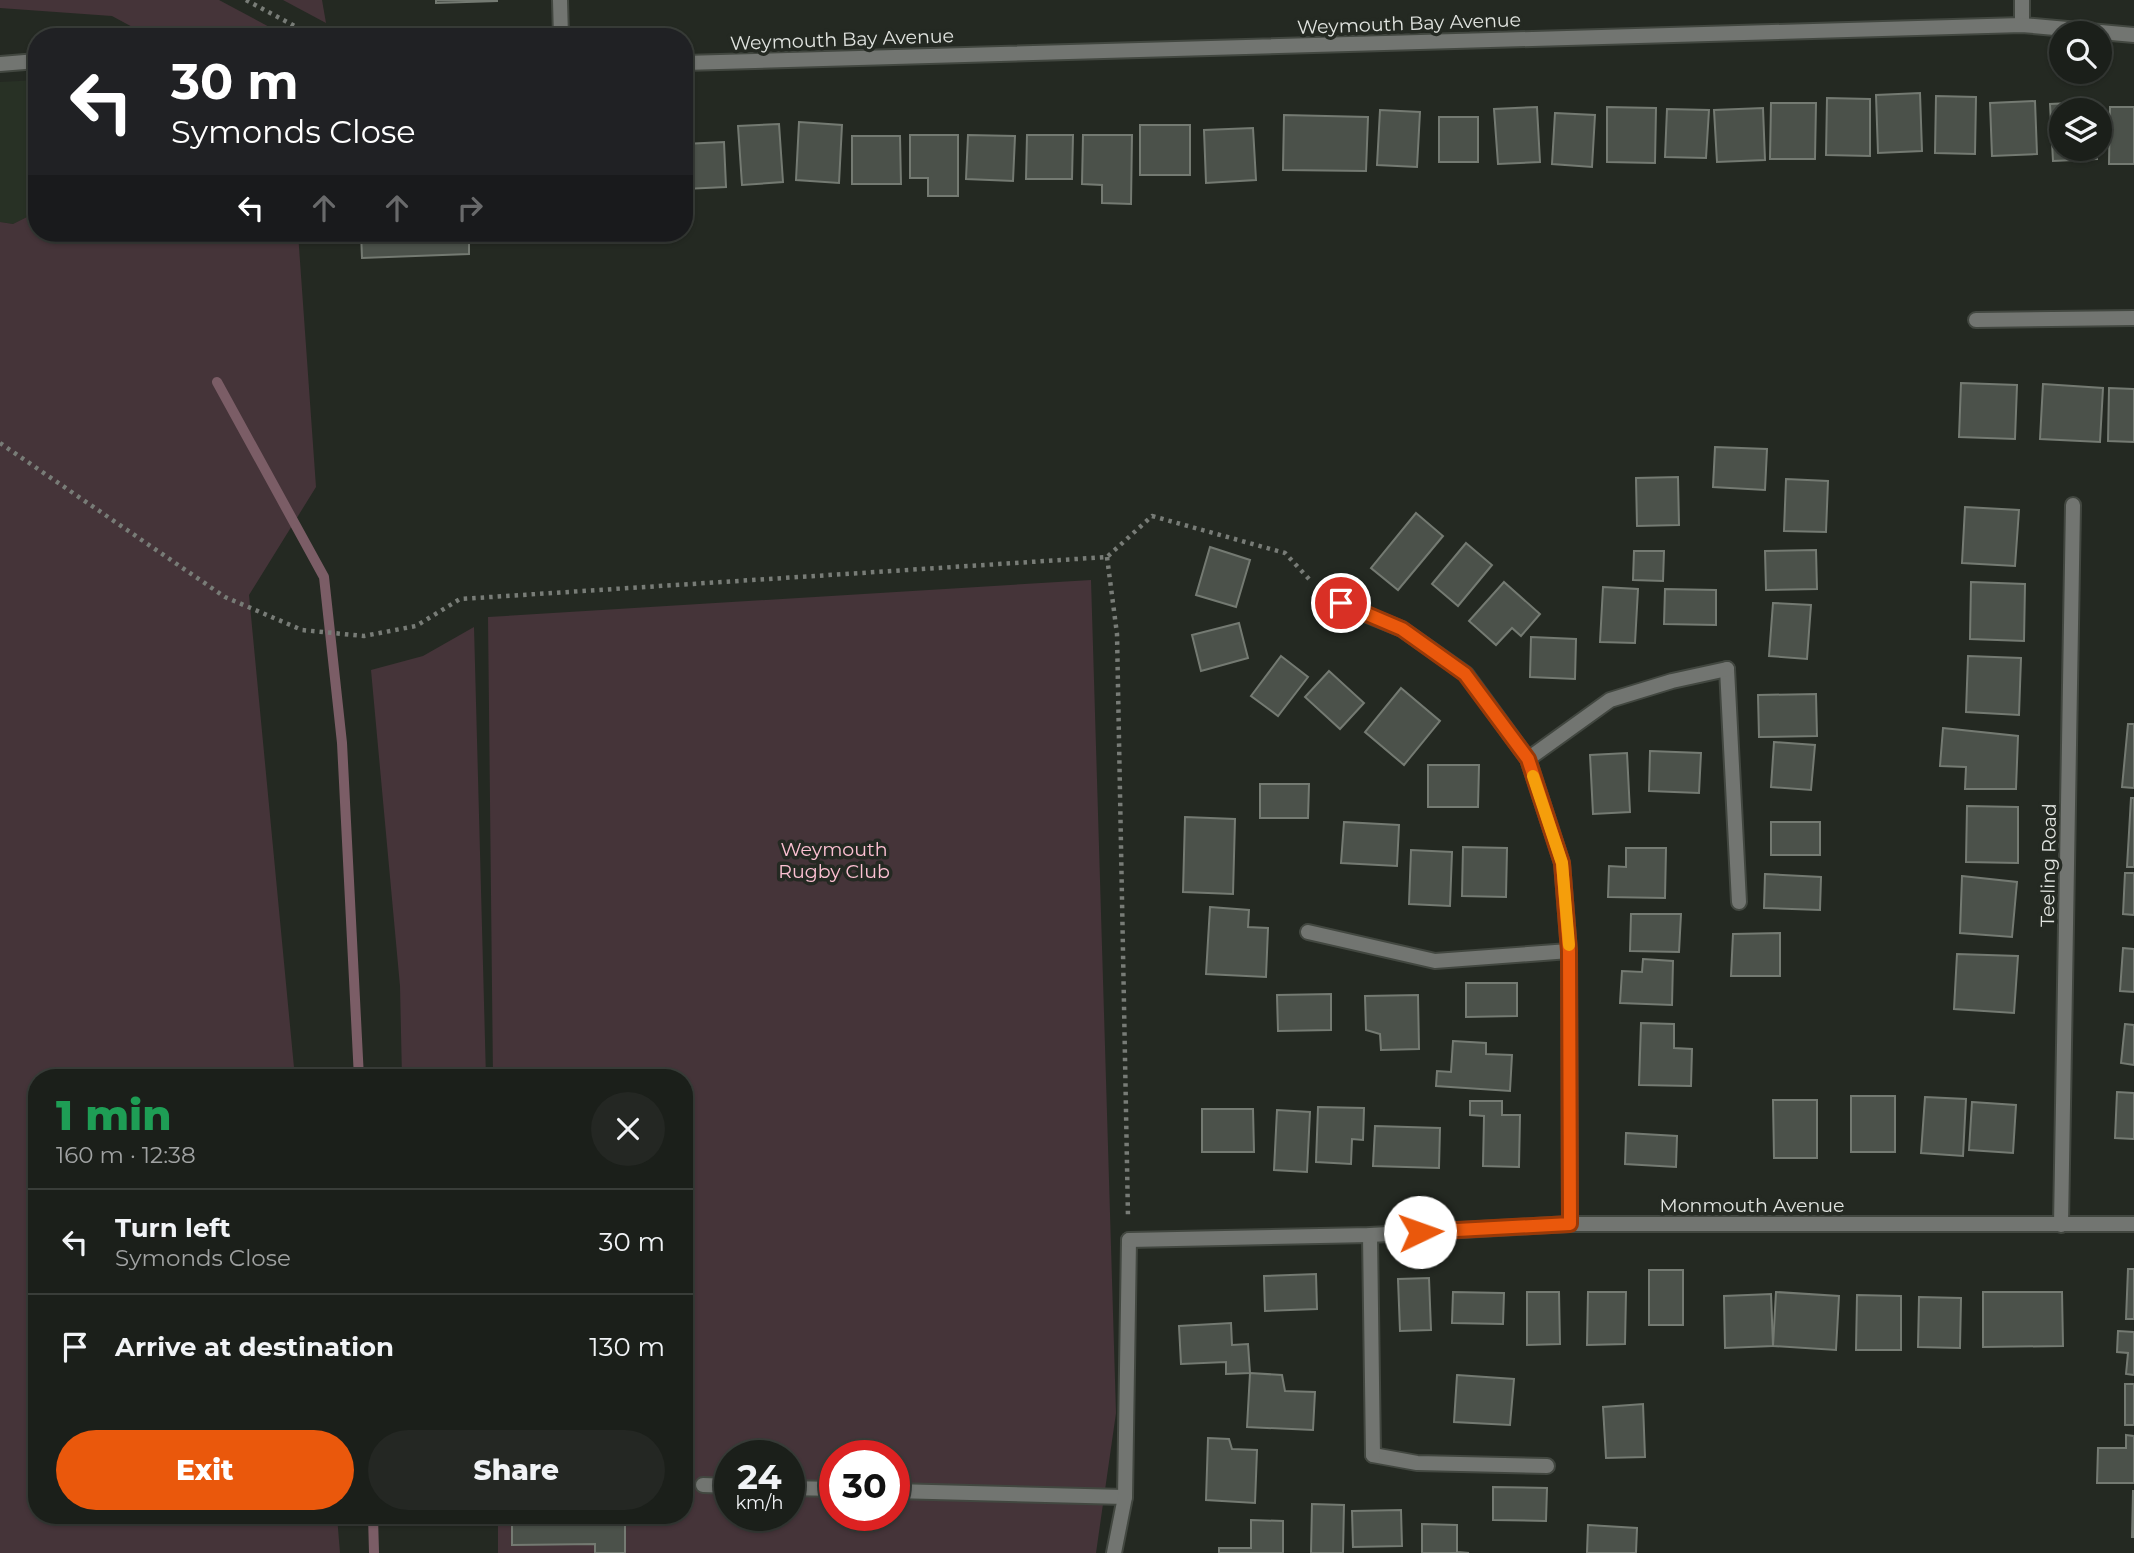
<!DOCTYPE html>
<html lang="en">
<head>
<meta charset="utf-8">
<style>
  :root { --surface:#1b1f1a; --page:#242723; --text:#f1f3f6; --muted:#a0a2a2; --line:#393d39; --accent:#ea580c }
  body { margin:0; font-family:Montserrat,sans-serif; background:var(--page); color:var(--text); height:100vh; display:flex; flex-direction:column; font-size:26px; white-space:nowrap }
  * { box-sizing:border-box; margin:0 }
  p { font-size:23px; color:var(--muted) }
  .icon { flex:none; width:38px; height:38px; fill:none; stroke:currentColor; stroke-width:2; stroke-linecap:round; stroke-linejoin:round }
  .map { position:relative; flex:1; overflow:hidden }
  .side { position:absolute; left:28px; top:1069px; width:665px; height:455px; display:flex; flex-direction:column; background:var(--surface); border-radius:28px; box-shadow:0 2px 5px #0004,0 0 0 2px var(--line) }
  .side>* { flex:none }
  .banner { position:absolute; left:28px; top:28px; width:665px; height:214px; border-radius:28px; box-shadow:0 2px 5px #0004,0 0 0 2px var(--line); background:#202124; color:#fff; overflow:hidden }
  .controls { position:absolute; left:2049px; top:21px; display:grid; gap:14px }
  .controls a { display:grid; place-items:center; width:63px; height:63px; border-radius:50%; background:var(--surface); box-shadow:0 2px 5px #0004,0 0 0 2px var(--line); font-size:35px }
  .speed { position:absolute; left:714px; top:1440px; display:flex; gap:14px; font-size:35px; font-weight:700; text-align:center }
  .speed>* { display:grid; place-content:center; width:91px; height:91px; border-radius:50%; background:var(--surface); box-shadow:0 2px 5px #0004,0 0 0 2px var(--line); line-height:1 }
  .speed small { font-size:18px; font-weight:400 }
  .speed .limit { border:10px solid #d22; background:#fff; color:#111 }
  .pin { position:absolute; display:grid; place-items:center; width:60px; height:60px; color:#fff; margin:-30px; border:4px solid #fff; border-radius:50%; box-shadow:0 2px 7px #0007 }
  .me { position:absolute; width:77px; margin:-38px; rotate:87deg; stroke-linejoin:round; filter:drop-shadow(0 0 5px #0008) }
  .turn { display:flex; align-items:center; gap:24px; height:147px; padding:0 28px; font-size:32px }
  .turn .icon { width:91px; height:91px; stroke-width:2.5 }
  .turn b { display:block; font-size:49px; line-height:60px }
  .lanes { display:flex; align-items:center; height:66px; padding:0 28px; background:#0003; justify-content:center; gap:35px; direction:ltr }
  .lanes .off { opacity:.35 }
  .round { display:grid; place-items:center; flex:none; width:74px; height:74px; border-radius:37px; background:var(--page) }
  .head { display:flex; align-items:center; justify-content:space-between; height:119px; padding:0 28px }
  h1 { font-size:42px; font-weight:800; line-height:52px; color:#1e9e55 }
  .action { display:flex; gap:14px; margin-top:auto; padding:14px 28px }
  .action a { flex:1; height:80px; border-radius:42px; background:var(--accent); color:#fff; font-size:28px; font-weight:800; line-height:80px; text-align:center }
  .action a+a { background:var(--page); color:var(--text) }
  ul { padding:0; list-style:none }
  li { display:flex; align-items:center; gap:21px; height:105px; padding:0 28px; border-top:2px solid var(--line) }
  li div { flex:1 }
  li b { display:block; font-size:26px }
  li em { font-style:normal }
  .map>svg:first-child { display:block }
</style>
</head>
<body>
<div class="map">
<svg width="2134" height="1553" viewBox="0 0 2134 1553">
  <rect width="100%" height="100%" fill="#242922"/>
  <path fill="#283125" d="M 37,80 L 37,212 L 13,224 L 0,222 L 0,82 Z"/>
  <g fill="#453439" fill-rule="evenodd">
    <path d="M 0,0 L 219,0 L 288,37 L 151,37 L 112,16 L 0,8 Z"/>
    <path d="M 283,0 L 322,0 L 326,23 Z"/>
    <path d="M 37,212 L 37,233 L 298,233 L 316,487 L 249,595 L 295,1078 L 37,1078 L 37,1516 L 337,1516 L 340,1553 L 0,1553 L 0,222 L 13,224 Z"/>
    <path d="M 1091,580 L 1116,1413 L 1096,1553 L 498,1553 L 498,1516 L 684,1516 L 684,1078 L 493,1078 L 488,617 ZM 730,1456 L 789,1456 L 789,1516 L 730,1516 ZM 835,1456 L 894,1456 L 894,1516 L 835,1516 Z"/>
    <path d="M 474,627 L 486,1078 L 402,1078 L 400,986 L 371,670 L 423,656 Z"/>
  </g>
  <g fill="none" stroke-linecap="round" stroke-linejoin="round">
    <g stroke="#7b5d66" stroke-width="10">
      <path d="M 217,382 L 324,577 L 342,743 L 359,1078"/>
      <path d="M 373,1516 L 374,1553"/>
    </g>
  </g>
  <g fill="#4b514a" stroke="#747a72" stroke-width="2">
    <path d="M 436,0 L 497,0 L 497,1 L 436,3 Z"/>
    <path d="M 1920,93 L 1922,151 L 1878,153 L 1876,95 Z"/>
    <path d="M 1936,96 L 1976,97 L 1975,154 L 1935,153 Z"/>
    <path d="M 1827,98 L 1870,99 L 1870,156 L 1826,155 Z"/>
    <path d="M 2035,101 L 2037,154 L 1992,156 L 1990,103 Z"/>
    <path d="M 2094,102 L 2095,110 L 2062,110 L 2062,149 L 2097,149 L 2097,159 L 2053,161 L 2050,104 Z"/>
    <path d="M 1771,103 L 1816,103 L 1815,159 L 1770,159 Z"/>
    <path d="M 1537,107 L 1540,162 L 1498,164 L 1494,109 Z"/>
    <path d="M 1607,107 L 1656,108 L 1655,163 L 1607,162 Z"/>
    <path d="M 2110,107 L 2134,107 L 2134,164 L 2109,164 Z"/>
    <path d="M 1763,108 L 1765,160 L 1717,162 L 1714,110 Z"/>
    <path d="M 1667,109 L 1709,110 L 1706,158 L 1665,157 Z"/>
    <path d="M 1380,110 L 1420,112 L 1417,167 L 1377,165 Z"/>
    <path d="M 1555,113 L 1595,115 L 1592,167 L 1552,164 Z"/>
    <path d="M 1284,115 L 1368,117 L 1366,171 L 1283,170 Z"/>
    <rect x="1439" y="117" width="39" height="45"/>
    <path d="M 799,122 L 842,125 L 839,183 L 796,180 Z"/>
    <path d="M 779,124 L 783,182 L 742,185 L 738,126 Z"/>
    <rect x="1140" y="125" width="50" height="50"/>
    <path d="M 1253,128 L 1256,180 L 1206,183 L 1204,130 Z"/>
    <path d="M 910,135 L 958,135 L 958,196 L 928,196 L 928,178 L 910,178 Z"/>
    <path d="M 968,135 L 1015,136 L 1013,181 L 966,179 Z"/>
    <path d="M 1027,135 L 1073,135 L 1072,179 L 1026,179 Z"/>
    <path d="M 1083,135 L 1132,135 L 1131,204 L 1102,203 L 1102,185 L 1082,184 Z"/>
    <path d="M 852,136 L 900,136 L 901,184 L 852,184 Z"/>
    <path d="M 724,142 L 726,187 L 685,189 L 684,144 Z"/>
    <path d="M 361,233 L 469,233 L 469,254 L 362,258 Z"/>
    <path d="M 1961,383 L 2017,385 L 2015,439 L 1959,437 Z"/>
    <path d="M 2043,384 L 2103,388 L 2100,442 L 2040,439 Z"/>
    <path d="M 2109,388 L 2134,389 L 2134,442 L 2108,441 Z"/>
    <path d="M 1715,447 L 1767,449 L 1765,490 L 1713,487 Z"/>
    <path d="M 1678,477 L 1679,525 L 1637,526 L 1636,478 Z"/>
    <path d="M 1786,479 L 1828,481 L 1826,532 L 1784,531 Z"/>
    <path d="M 1965,507 L 2019,510 L 2015,566 L 1962,563 Z"/>
    <path d="M 1416,513 L 1443,536 L 1398,590 L 1371,568 Z"/>
    <path d="M 1466,543 L 1492,565 L 1458,606 L 1432,584 Z"/>
    <path d="M 1210,547 L 1250,560 L 1236,607 L 1196,595 Z"/>
    <path d="M 1816,550 L 1817,589 L 1766,590 L 1765,551 Z"/>
    <path d="M 1634,551 L 1664,551 L 1663,581 L 1633,580 Z"/>
    <path d="M 1504,582 L 1540,614 L 1521,636 L 1512,628 L 1496,645 L 1469,621 Z"/>
    <path d="M 1971,582 L 2025,584 L 2024,641 L 1970,639 Z"/>
    <path d="M 1603,587 L 1638,589 L 1635,643 L 1600,642 Z"/>
    <path d="M 1665,589 L 1716,590 L 1716,625 L 1664,624 Z"/>
    <path d="M 1773,603 L 1811,605 L 1807,659 L 1769,656 Z"/>
    <path d="M 1239,623 L 1248,658 L 1201,671 L 1192,635 Z"/>
    <path d="M 1531,637 L 1576,639 L 1575,679 L 1530,677 Z"/>
    <path d="M 1281,656 L 1308,677 L 1278,716 L 1251,696 Z"/>
    <path d="M 1968,656 L 2021,658 L 2019,715 L 1966,712 Z"/>
    <path d="M 1329,671 L 1364,703 L 1340,729 L 1305,697 Z"/>
    <path d="M 1401,688 L 1440,721 L 1404,765 L 1365,732 Z"/>
    <path d="M 1816,694 L 1817,736 L 1759,737 L 1758,695 Z"/>
    <path d="M 2128,724 L 2134,724 L 2134,788 L 2122,787 Z"/>
    <path d="M 1943,728 L 2018,736 L 2016,789 L 1965,789 L 1966,767 L 1940,766 Z"/>
    <path d="M 1774,742 L 1815,745 L 1811,790 L 1771,787 Z"/>
    <path d="M 1650,751 L 1701,753 L 1699,793 L 1649,791 Z"/>
    <path d="M 1627,753 L 1630,812 L 1593,814 L 1590,755 Z"/>
    <path d="M 1428,765 L 1479,765 L 1478,807 L 1428,807 Z"/>
    <path d="M 1260,784 L 1309,784 L 1308,818 L 1260,818 Z"/>
    <path d="M 2131,798 L 2134,798 L 2134,867 L 2127,867 Z"/>
    <path d="M 1967,806 L 2018,807 L 2018,863 L 1966,862 Z"/>
    <path d="M 1185,817 L 1235,819 L 1233,894 L 1183,892 Z"/>
    <path d="M 1344,822 L 1399,825 L 1397,866 L 1341,863 Z"/>
    <rect x="1771" y="822" width="49" height="33"/>
    <path d="M 1463,847 L 1507,848 L 1506,897 L 1462,896 Z"/>
    <path d="M 1626,848 L 1666,848 L 1665,898 L 1608,897 L 1609,866 L 1626,867 Z"/>
    <path d="M 1411,850 L 1452,852 L 1450,906 L 1409,904 Z"/>
    <path d="M 2125,873 L 2134,873 L 2134,915 L 2123,914 Z"/>
    <path d="M 1765,874 L 1821,877 L 1820,910 L 1764,908 Z"/>
    <path d="M 1962,876 L 2017,882 L 2012,937 L 1960,933 Z"/>
    <path d="M 1210,907 L 1249,910 L 1248,927 L 1268,928 L 1266,977 L 1206,974 Z"/>
    <path d="M 1631,914 L 1681,914 L 1679,952 L 1630,951 Z"/>
    <path d="M 1780,933 L 1780,976 L 1731,976 L 1733,934 Z"/>
    <path d="M 2123,948 L 2134,949 L 2134,992 L 2120,991 Z"/>
    <path d="M 1957,954 L 2018,956 L 2014,1013 L 1954,1009 Z"/>
    <path d="M 1643,959 L 1673,961 L 1672,1005 L 1620,1003 L 1622,971 L 1642,972 Z"/>
    <path d="M 1466,983 L 1517,983 L 1517,1016 L 1466,1017 Z"/>
    <path d="M 1331,994 L 1331,1030 L 1278,1031 L 1277,995 Z"/>
    <path d="M 1418,995 L 1419,1049 L 1381,1050 L 1380,1034 L 1366,1030 L 1365,996 Z"/>
    <path d="M 1641,1023 L 1674,1024 L 1674,1048 L 1692,1049 L 1691,1086 L 1639,1085 Z"/>
    <path d="M 2125,1024 L 2134,1025 L 2134,1065 L 2121,1063 Z"/>
    <path d="M 1453,1041 L 1486,1043 L 1486,1054 L 1512,1055 L 1510,1091 L 1436,1086 L 1437,1071 L 1451,1072 Z"/>
    <path d="M 2117,1092 L 2134,1093 L 2134,1139 L 2115,1138 Z"/>
    <rect x="1851" y="1096" width="44" height="56"/>
    <path d="M 1925,1097 L 1966,1099 L 1963,1156 L 1921,1153 Z"/>
    <path d="M 1773,1100 L 1817,1100 L 1817,1158 L 1774,1158 Z"/>
    <path d="M 1470,1101 L 1502,1101 L 1502,1115 L 1520,1115 L 1519,1167 L 1483,1166 L 1484,1116 L 1470,1115 Z"/>
    <path d="M 1972,1102 L 2016,1105 L 2013,1153 L 1969,1150 Z"/>
    <path d="M 1318,1107 L 1364,1108 L 1363,1140 L 1352,1139 L 1351,1164 L 1316,1162 Z"/>
    <path d="M 1202,1109 L 1253,1109 L 1254,1152 L 1202,1152 Z"/>
    <path d="M 1277,1110 L 1310,1112 L 1307,1172 L 1274,1170 Z"/>
    <path d="M 1375,1126 L 1440,1128 L 1439,1168 L 1373,1166 Z"/>
    <path d="M 1626,1133 L 1677,1136 L 1676,1167 L 1625,1164 Z"/>
    <path d="M 2128,1269 L 2134,1269 L 2134,1319 L 2126,1319 Z"/>
    <rect x="1649" y="1270" width="34" height="55"/>
    <path d="M 1316,1274 L 1317,1309 L 1265,1311 L 1264,1276 Z"/>
    <path d="M 1429,1278 L 1431,1330 L 1400,1331 L 1398,1279 Z"/>
    <path d="M 1453,1292 L 1504,1293 L 1503,1324 L 1452,1323 Z"/>
    <path d="M 1527,1292 L 1559,1292 L 1560,1344 L 1527,1345 Z"/>
    <path d="M 1588,1292 L 1626,1292 L 1625,1344 L 1587,1345 Z"/>
    <path d="M 1776,1292 L 1839,1296 L 1836,1350 L 1773,1346 Z"/>
    <path d="M 1983,1292 L 2062,1292 L 2063,1346 L 1983,1347 Z"/>
    <path d="M 1771,1294 L 1773,1346 L 1725,1348 L 1724,1296 Z"/>
    <path d="M 1857,1295 L 1901,1296 L 1901,1350 L 1856,1350 Z"/>
    <path d="M 1919,1297 L 1961,1298 L 1960,1348 L 1918,1347 Z"/>
    <path d="M 1231,1323 L 1232,1345 L 1248,1344 L 1250,1373 L 1226,1374 L 1226,1362 L 1181,1364 L 1179,1326 Z"/>
    <path d="M 2118,1331 L 2134,1332 L 2134,1375 L 2126,1374 L 2128,1353 L 2117,1352 Z"/>
    <path d="M 1250,1373 L 1282,1375 L 1285,1391 L 1315,1392 L 1313,1430 L 1247,1427 Z"/>
    <path d="M 1457,1375 L 1514,1379 L 1510,1425 L 1454,1422 Z"/>
    <rect x="2125" y="1384" width="9" height="41"/>
    <path d="M 1643,1404 L 1645,1457 L 1606,1458 L 1603,1407 Z"/>
    <path d="M 2126,1435 L 2134,1436 L 2134,1483 L 2097,1483 L 2098,1448 L 2126,1448 Z"/>
    <path d="M 1208,1438 L 1229,1439 L 1232,1449 L 1257,1450 L 1255,1503 L 1206,1500 Z"/>
    <path d="M 1493,1487 L 1547,1488 L 1546,1521 L 1493,1520 Z"/>
    <path d="M 2133,1491 L 2134,1491 L 2134,1537 L 2132,1537 Z"/>
    <path d="M 1312,1504 L 1344,1505 L 1343,1553 L 1311,1553 Z"/>
    <path d="M 1401,1510 L 1402,1546 L 1353,1547 L 1352,1511 Z"/>
    <path d="M 512,1516 L 625,1516 L 625,1553 L 595,1553 L 595,1544 L 512,1545 Z"/>
    <path d="M 1251,1520 L 1283,1521 L 1283,1553 L 1219,1553 L 1219,1548 L 1251,1548 Z"/>
    <path d="M 1422,1524 L 1457,1525 L 1457,1552 L 1469,1553 L 1422,1553 Z"/>
    <path d="M 1588,1525 L 1637,1528 L 1636,1553 L 1587,1553 Z"/>
  </g>
  <g fill="none" stroke-linecap="round" stroke-linejoin="round">
    <defs>
      <g id="service">
        <path d="M 0,64 L 37,61"/>
        <path d="M 1976,320 L 2134,318"/>
        <path d="M 1727,669 L 1739,902"/>
        <path d="M 1373,1455 L 1417,1463 L 1547,1466"/>
        <path d="M 703,1485 L 730,1486"/>
        <path d="M 789,1488 L 835,1489"/>
        <path d="M 894,1491 L 1125,1497"/>
        <path d="M 1114,1553 L 1125,1497 L 1129,1240"/>
      </g>
      <g id="minor">
        <path d="M 560,0 L 561,37"/>
        <path d="M 2022,25 L 2022,0"/>
        <path d="M 684,63 L 2022,25 L 2134,35"/>
        <path d="M 1325,598 L 1402,629 L 1466,674 L 1528,759 L 1562,863 L 1569,951 L 1570,1224"/>
        <path d="M 1528,759 L 1610,700 L 1672,681 L 1727,669"/>
        <path d="M 1308,932 L 1435,961 L 1569,951"/>
        <path d="M 2061,1225 L 2073,505"/>
        <path d="M 1370,1235 L 1373,1455"/>
        <path d="M 1129,1240 L 1370,1235 L 1570,1224 L 2134,1224"/>
      </g>
    </defs>
    <use href="#service" stroke="#424740" stroke-width="18"/>
    <use href="#minor" stroke="#424740" stroke-width="18"/>
    <g stroke="#787c77" stroke-width="4.5" stroke-dasharray="3.5 5" stroke-linecap="butt">
      <path d="M 246,0 L 315,37"/>
      <path d="M 0,443 L 225,597 L 302,630 L 364,636 L 416,626 L 460,599 L 1107,557 L 1152,516 L 1285,553 L 1309,579"/>
      <path d="M 1107,557 L 1117,634 L 1128,1217"/>
    </g>
    <use href="#service" stroke="#727571" stroke-width="14"/>
    <use href="#minor" stroke="#727571" stroke-width="14"/>
  </g>
  <g fill="none" stroke-linecap="round" stroke-linejoin="round">
    <defs>
      <path id="route" d="M 1341,603 L 1402,629 L 1465,674 L 1528,759 L 1562,863 L 1569,951 L 1570,1224 L 1420,1232"/>
    </defs>
    <use href="#route" stroke="#983908" stroke-width="18"/>
    <use href="#route" stroke="#ea580c" stroke-width="12"/>
    <path stroke="#f59e0b" stroke-width="12" d="M 1533,776 L 1562,863 L 1569,945"/>
  </g>
  <g text-anchor="middle" stroke-width="7" stroke-linejoin="round" paint-order="stroke">
    <g font-size="19" fill="#e1e4e0" stroke="#242922">
      <text transform="translate(1409 23) rotate(-2)" y="7">Weymouth Bay Avenue</text>
      <text transform="translate(842 39) rotate(-2)" y="7">Weymouth Bay Avenue</text>
      <text transform="translate(2048 865) rotate(-89)" y="7">Teeling Road</text>
      <text x="1752" y="1212">Monmouth Avenue</text>
    </g>
    <g font-size="19" fill="#fdc1d3" stroke="#242922">
      <text x="834" y="856">Weymouth<tspan x="834" dy="22">Rugby Club</tspan></text>
    </g>
  </g>
</svg>
<div class="controls">
<a><svg class="icon" aria-label="search" viewBox="0 0 24 24"><circle cx="10" cy="10" r="6"/><path d="M15 15l6 6"/></svg></a>
<a><svg class="icon" aria-label="layers" viewBox="0 0 24 24"><path d="M12 4l9 5-9 5-9-5zM3 14l9 5 9-5"/></svg></a>
</div>
<div class="speed"><div>24<small>km/h</small></div><div class="limit">30</div></div>
<div class="pin" style="left:1341px;top:603px;background:#d93025"><svg class="icon" aria-label="arrive" viewBox="0 0 24 24"><path d="M6 21V4h12l-3 4 3 4H6"/></svg></div>
<svg class="me" style="left:1420px;top:1232px" viewBox="-20 -20 40 40"><circle r="19" fill="#fff"/><path d="M0-13L10 11 0 6-10 11z" fill="#ea580c"/></svg>
<div class="banner">
<div class="turn"><svg class="icon" aria-label="left" viewBox="0 0 24 24"><path d="M17 20v-9H6M10 6l-5 5 5 5"/></svg><div><b>30 m</b>Symonds Close</div></div>
<div class="lanes"><svg class="icon" aria-label="left" viewBox="0 0 24 24"><path d="M17 20v-9H6M10 6l-5 5 5 5"/></svg><svg class="icon off" aria-label="ahead" viewBox="0 0 24 24"><path d="M12 20V5M6 11l6-6 6 6"/></svg><svg class="icon off" aria-label="ahead" viewBox="0 0 24 24"><path d="M12 20V5M6 11l6-6 6 6"/></svg><svg class="icon off" aria-label="right" viewBox="0 0 24 24"><path d="M7 20v-9h11M14 6l5 5-5 5"/></svg></div>
</div>
<section class="side">
<div class="head"><div><h1>1 min</h1><p>160 m · 12:38</p></div><a class="round"><svg class="icon" aria-label="close" viewBox="0 0 24 24"><path d="M6 6l12 12M18 6L6 18"/></svg></a></div>
<ul>
<li><svg class="icon" aria-label="left" viewBox="0 0 24 24"><path d="M17 20v-9H6M10 6l-5 5 5 5"/></svg><div><b>Turn left</b><p>Symonds Close</p></div><em>30 m</em></li>
<li><svg class="icon" aria-label="arrive" viewBox="0 0 24 24"><path d="M6 21V4h12l-3 4 3 4H6"/></svg><div><b>Arrive at destination</b></div><em>130 m</em></li>
</ul>
<div class="action"><a>Exit</a><a>Share</a></div>
</section>
</div>
</body>
</html>
